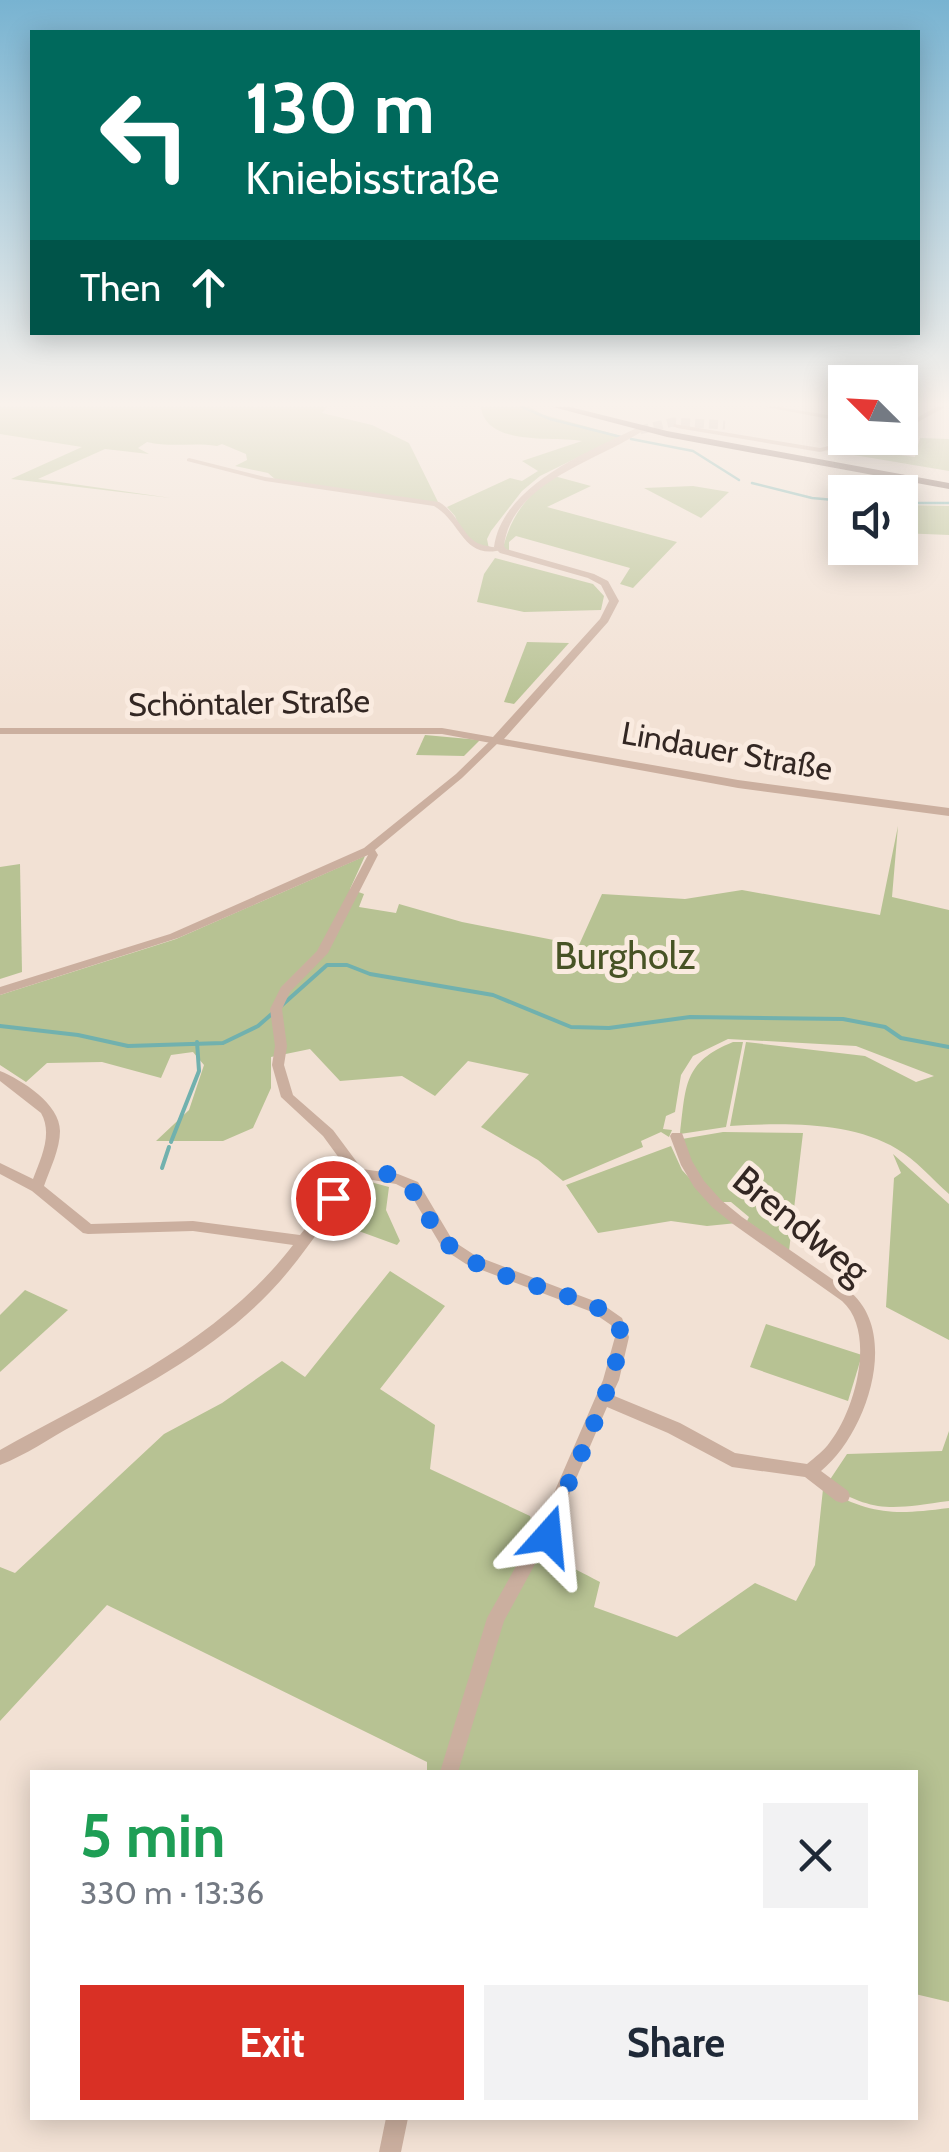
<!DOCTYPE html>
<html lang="en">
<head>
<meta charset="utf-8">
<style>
  :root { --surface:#fff; --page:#f2f2f3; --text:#1f2937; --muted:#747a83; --accent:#d93025 }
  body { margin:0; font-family:Cabin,sans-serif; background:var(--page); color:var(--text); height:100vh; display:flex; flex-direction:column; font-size:38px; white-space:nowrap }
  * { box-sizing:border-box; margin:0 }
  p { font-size:32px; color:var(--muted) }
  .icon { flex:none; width:55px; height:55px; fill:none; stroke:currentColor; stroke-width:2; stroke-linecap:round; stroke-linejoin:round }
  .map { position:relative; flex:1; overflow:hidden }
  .side { position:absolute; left:30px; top:1770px; width:888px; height:350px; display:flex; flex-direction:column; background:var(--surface); border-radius:0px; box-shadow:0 5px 25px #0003 }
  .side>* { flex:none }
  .hud { position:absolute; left:30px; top:30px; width:890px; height:305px; border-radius:0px; box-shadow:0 5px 25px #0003; background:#00695c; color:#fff; overflow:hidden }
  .needle { width:65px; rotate:294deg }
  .controls { position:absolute; left:828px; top:365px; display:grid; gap:20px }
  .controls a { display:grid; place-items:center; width:90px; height:90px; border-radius:0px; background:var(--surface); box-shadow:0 5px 25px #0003; font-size:50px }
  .pin { position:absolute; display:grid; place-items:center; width:85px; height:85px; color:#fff; margin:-42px; border:5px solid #fff; border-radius:50%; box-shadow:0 2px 10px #0007 }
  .me { position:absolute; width:110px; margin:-55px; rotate:18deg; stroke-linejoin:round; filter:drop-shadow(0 0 8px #0008) }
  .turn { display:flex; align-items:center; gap:35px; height:210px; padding:0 50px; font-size:45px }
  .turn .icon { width:130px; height:130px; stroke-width:2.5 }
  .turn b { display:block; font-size:70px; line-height:85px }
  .then { display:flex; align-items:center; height:95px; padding:0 50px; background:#0003; gap:20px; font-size:38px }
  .round { display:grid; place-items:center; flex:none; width:105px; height:105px; border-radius:0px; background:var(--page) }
  .headline { display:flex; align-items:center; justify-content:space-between; height:170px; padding:0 50px }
  h1 { font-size:60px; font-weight:700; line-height:75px; color:#1e9e55 }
  .button { display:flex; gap:20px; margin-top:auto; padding:20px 50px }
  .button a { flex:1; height:115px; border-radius:0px; background:var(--accent); color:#fff; font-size:40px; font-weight:700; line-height:115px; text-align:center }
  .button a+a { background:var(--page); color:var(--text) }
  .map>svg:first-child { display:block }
</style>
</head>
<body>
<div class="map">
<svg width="949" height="2152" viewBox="0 0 949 2152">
  <rect width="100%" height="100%" fill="#f2e1d4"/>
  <g fill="#b7c293">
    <path d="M 0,407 L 327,407 L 322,413 L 372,425 L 409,443 L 439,504 L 276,480 L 268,473 L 235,466 L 247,460 L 246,454 L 222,444 L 217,446 C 192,442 172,448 147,442 L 138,448 L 149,454 L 105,449 L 38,479 L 171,498 L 11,479 L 82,447 L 0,434 Z"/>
    <path d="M 481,407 L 530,407 L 541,414 L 621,436 L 540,476 L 522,491 L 491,531 L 487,539 L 489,549 L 464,538 L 455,516 L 447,507 L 510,478 L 522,481 L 538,471 L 522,461 L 582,441 C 554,436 486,447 481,407 Z"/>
    <path d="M 920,438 L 949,439 L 949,471 L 830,451 L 843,448 L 915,457 Z"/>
    <path d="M 554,476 L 591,486 L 547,507 L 677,542 L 633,588 L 620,584 L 630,568 L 516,536 L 509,542 L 509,551 L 503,548 C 511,516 527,495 554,476 Z"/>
    <path d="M 693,486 L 729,492 L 701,518 L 644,488 Z"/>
    <path d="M 900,505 L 949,506 L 949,535 L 900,533 Z"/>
    <path d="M 495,558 L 593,584 L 604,596 L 601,610 L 524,612 L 477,602 L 484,574 Z"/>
    <path d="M 527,642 L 569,643 L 514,704 L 504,702 Z"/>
    <path d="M 425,735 L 480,740 L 464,756 L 416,755 Z"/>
    <path d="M 898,826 L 892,897 L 949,910 L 949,1194 C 932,1179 916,1160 897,1149 C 851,1121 781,1123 730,1126 L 746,1042 L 865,1056 L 916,1082 L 934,1076 L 856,1046 L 728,1039 L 693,1056 L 681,1075 L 675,1112 L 666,1116 L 663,1129 L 672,1130 L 669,1137 L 661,1132 L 641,1141 L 643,1147 L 563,1181 L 538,1160 L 481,1127 L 529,1074 L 468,1061 L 435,1096 L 402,1076 L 340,1081 L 310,1049 L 271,1057 L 271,1088 L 253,1128 L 223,1141 L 156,1141 L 189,1110 L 204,1065 L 193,1052 L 171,1055 L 161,1078 L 102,1062 L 47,1063 L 26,1082 L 0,1065 L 0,995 L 176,939 L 365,856 L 350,889 L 364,894 L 359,907 L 396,913 L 399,904 L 462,922 L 579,945 L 602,894 L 685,899 L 742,890 L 880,915 Z"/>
    <path d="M 20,864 L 22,972 L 0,979 L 0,867 Z"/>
    <path d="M 733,1042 L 743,1042 L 726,1127 L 680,1134 C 686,1086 683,1062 733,1042 Z"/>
    <path d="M 723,1132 L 803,1133 L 789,1251 L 747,1221 L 749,1217 L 731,1202 L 720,1202 L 690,1169 L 682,1139 Z"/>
    <path d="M 671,1146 L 682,1170 L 713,1204 L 737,1223 L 707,1226 L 671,1221 L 598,1233 L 566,1185 Z"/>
    <path d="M 893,1154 L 949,1204 L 949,1340 L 886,1307 L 894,1178 L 901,1173 Z"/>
    <path d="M 367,1181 L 389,1187 L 386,1210 L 400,1241 L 397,1245 L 334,1222 L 349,1203 L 341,1200 L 353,1187 Z"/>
    <path d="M 390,1271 L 445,1306 L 380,1389 L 435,1425 L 430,1469 L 530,1516 C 544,1559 563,1562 600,1582 L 594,1607 L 677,1637 L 755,1583 L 796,1601 L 815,1565 L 823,1489 C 874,1515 893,1515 949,1508 L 949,2002 L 915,1994 L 915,1772 L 427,1772 L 427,1762 L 107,1605 L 0,1721 L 0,1567 L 15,1573 L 164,1434 L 222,1403 L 282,1361 L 305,1377 Z"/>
    <path d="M 25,1290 L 68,1310 L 0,1372 L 0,1315 Z"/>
    <path d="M 766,1324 L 862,1355 L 848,1401 L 750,1367 Z"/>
    <path d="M 949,1431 L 949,1501 C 895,1508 875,1515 827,1484 L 847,1454 L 942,1451 Z"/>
  </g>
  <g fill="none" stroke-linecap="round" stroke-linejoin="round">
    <g stroke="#71b1ae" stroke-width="2.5">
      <path d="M 522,407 L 550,419 L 621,437"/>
      <path d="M 631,439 L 693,451 L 739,480"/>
      <path d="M 752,483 L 812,498 L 845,501"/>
      <path d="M 900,503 L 949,503"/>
    </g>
    <g stroke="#71b1ae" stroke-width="4">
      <path d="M 281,1006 L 327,965 L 347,965 L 370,974 L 493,995 L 571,1027 L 609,1028 L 690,1017 L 843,1019 L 885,1027 L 901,1038 L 949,1047"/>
      <path d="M 0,1026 L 78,1035 L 128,1046 L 223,1043 L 258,1026 L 274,1012"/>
      <path d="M 171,1142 L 199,1071 L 197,1042"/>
      <path d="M 162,1168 L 169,1147"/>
    </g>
    <path stroke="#ccbcb1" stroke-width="9" stroke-dasharray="9 5" stroke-linecap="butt" d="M 640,430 L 673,422 L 725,425"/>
    <g fill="#cbaf9f" fill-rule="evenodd">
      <path d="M 766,407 L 779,407 L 845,418 L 845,422 Z"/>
      <path d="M 189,458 L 265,477 L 439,502 C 459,514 463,538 480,544 C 487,547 497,547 504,549 C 463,562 462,522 434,506 L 265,481 L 187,461 L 187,459 Z"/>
      <path d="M 497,736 L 500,737 L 500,741 L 462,778 L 375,850 L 378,855 L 328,953 L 290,992 L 282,1009 L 287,1046 L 284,1065 L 293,1095 L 333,1130 L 362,1169 L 398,1174 L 418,1182 L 453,1241 L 476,1256 L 602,1304 L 622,1318 L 629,1337 L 619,1380 L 612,1395 L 680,1423 L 735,1453 L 807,1464 C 815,1457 824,1451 830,1442 C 855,1410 877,1332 842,1301 L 733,1224 L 712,1207 L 694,1187 L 681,1165 L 670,1136 L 672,1133 L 682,1133 L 692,1161 L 704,1181 L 721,1200 L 742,1217 L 848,1290 C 902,1332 866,1435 821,1471 L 848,1491 L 850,1496 L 848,1501 L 842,1503 L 836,1501 L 805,1477 L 732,1467 L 668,1433 L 607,1407 L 569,1495 L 554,1541 L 541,1553 L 504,1621 L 458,1772 L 440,1772 L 487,1618 L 529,1543 L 541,1532 L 553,1495 L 603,1380 L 615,1337 L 611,1325 L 592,1312 L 466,1264 L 443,1249 L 408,1190 L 396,1184 L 361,1178 C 328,1214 304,1257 270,1292 C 216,1349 142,1387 74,1425 C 50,1438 26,1455 0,1465 L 0,1450 C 104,1392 219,1342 293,1245 L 193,1231 L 88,1234 L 83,1233 L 32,1191 L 0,1174 L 0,1163 L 33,1179 C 41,1158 53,1134 41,1113 L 0,1081 L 0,1071 C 22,1080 60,1104 60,1131 C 60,1149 50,1169 44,1186 L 91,1224 L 193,1221 L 300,1235 L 350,1173 L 323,1136 L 281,1097 L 272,1065 L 275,1046 L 270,1009 L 281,987 L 317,951 L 368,855 L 178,938 L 0,995 L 0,987 L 170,934 L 364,848 L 456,774 L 494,737 Z"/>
      <path d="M 386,2118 L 408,2118 L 401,2152 L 379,2152 Z"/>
    </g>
    <g fill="#cbaf9f" fill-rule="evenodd">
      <path d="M 936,407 L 945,407 L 900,432 L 900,427 Z"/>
      <path d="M 674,424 L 820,448 L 864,438 L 877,438 L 820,452 L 677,428 L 673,426 Z"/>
      <path d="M 637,428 L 644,430 C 598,461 511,482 504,546 L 506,549 L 594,574 L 608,581 L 619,601 L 608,622 L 504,739 L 738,780 L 949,808 L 949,816 L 738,788 L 442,734 L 0,734 L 0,728 L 442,728 L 493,737 L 600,619 L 609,601 L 601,585 L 588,578 L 500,553 L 494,547 C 502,486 587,452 637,428 Z"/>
    </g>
    <path fill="#775c53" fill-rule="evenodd" d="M 553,407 L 570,407 L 667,431 L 949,483 L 949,489 L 667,437 Z"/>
  </g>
  <linearGradient id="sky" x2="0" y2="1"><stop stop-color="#78b3d1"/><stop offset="0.57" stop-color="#f9f2ec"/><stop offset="1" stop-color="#f9f2ec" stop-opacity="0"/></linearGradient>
  <rect width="949" height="708" fill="url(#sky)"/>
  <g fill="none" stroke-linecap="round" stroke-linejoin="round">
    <path stroke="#1a73e8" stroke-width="18" stroke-dasharray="0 32.4" d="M 333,1198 L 358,1173 C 424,1165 415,1216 451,1247 C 482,1273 532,1283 570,1297 C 584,1303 607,1308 617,1322 C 637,1349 558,1497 548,1536"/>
  </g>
  <g text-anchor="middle" stroke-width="10" stroke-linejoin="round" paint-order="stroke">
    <g font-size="32" fill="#332723" stroke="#faebe0">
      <text transform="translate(249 703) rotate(-1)" y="11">Schöntaler Straße</text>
      <text transform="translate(727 751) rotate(10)" y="11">Lindauer Straße</text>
    </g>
    <g font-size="38" fill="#475325" stroke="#faebe0">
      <text x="625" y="969">Burgholz</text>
    </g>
    <g font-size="38" fill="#332723" stroke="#faebe0">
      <text transform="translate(801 1225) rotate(39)" y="13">Brendweg</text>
    </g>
  </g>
</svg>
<div class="controls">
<a><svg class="needle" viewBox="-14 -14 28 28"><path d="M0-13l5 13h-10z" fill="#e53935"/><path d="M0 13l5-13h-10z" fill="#747a83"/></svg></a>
<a><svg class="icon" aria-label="sound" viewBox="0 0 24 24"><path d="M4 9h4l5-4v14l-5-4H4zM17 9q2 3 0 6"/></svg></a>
</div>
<div class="pin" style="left:333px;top:1198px;background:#d93025"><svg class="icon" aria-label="arrive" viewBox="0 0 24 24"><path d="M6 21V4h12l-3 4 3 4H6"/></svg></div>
<svg class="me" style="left:548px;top:1536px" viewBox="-20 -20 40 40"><path d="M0-17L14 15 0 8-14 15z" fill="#1a73e8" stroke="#fff" stroke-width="4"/></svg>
<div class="hud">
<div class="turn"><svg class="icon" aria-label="left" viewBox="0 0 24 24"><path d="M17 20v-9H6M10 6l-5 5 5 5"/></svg><div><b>130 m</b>Kniebisstraße</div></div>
<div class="then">Then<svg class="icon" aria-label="ahead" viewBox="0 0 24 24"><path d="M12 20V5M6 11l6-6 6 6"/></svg></div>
</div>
<section class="side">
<div class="headline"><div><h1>5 min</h1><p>330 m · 13:36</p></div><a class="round"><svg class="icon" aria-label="close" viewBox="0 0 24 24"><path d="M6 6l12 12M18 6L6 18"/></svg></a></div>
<div class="button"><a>Exit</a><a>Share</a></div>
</section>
</div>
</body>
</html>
